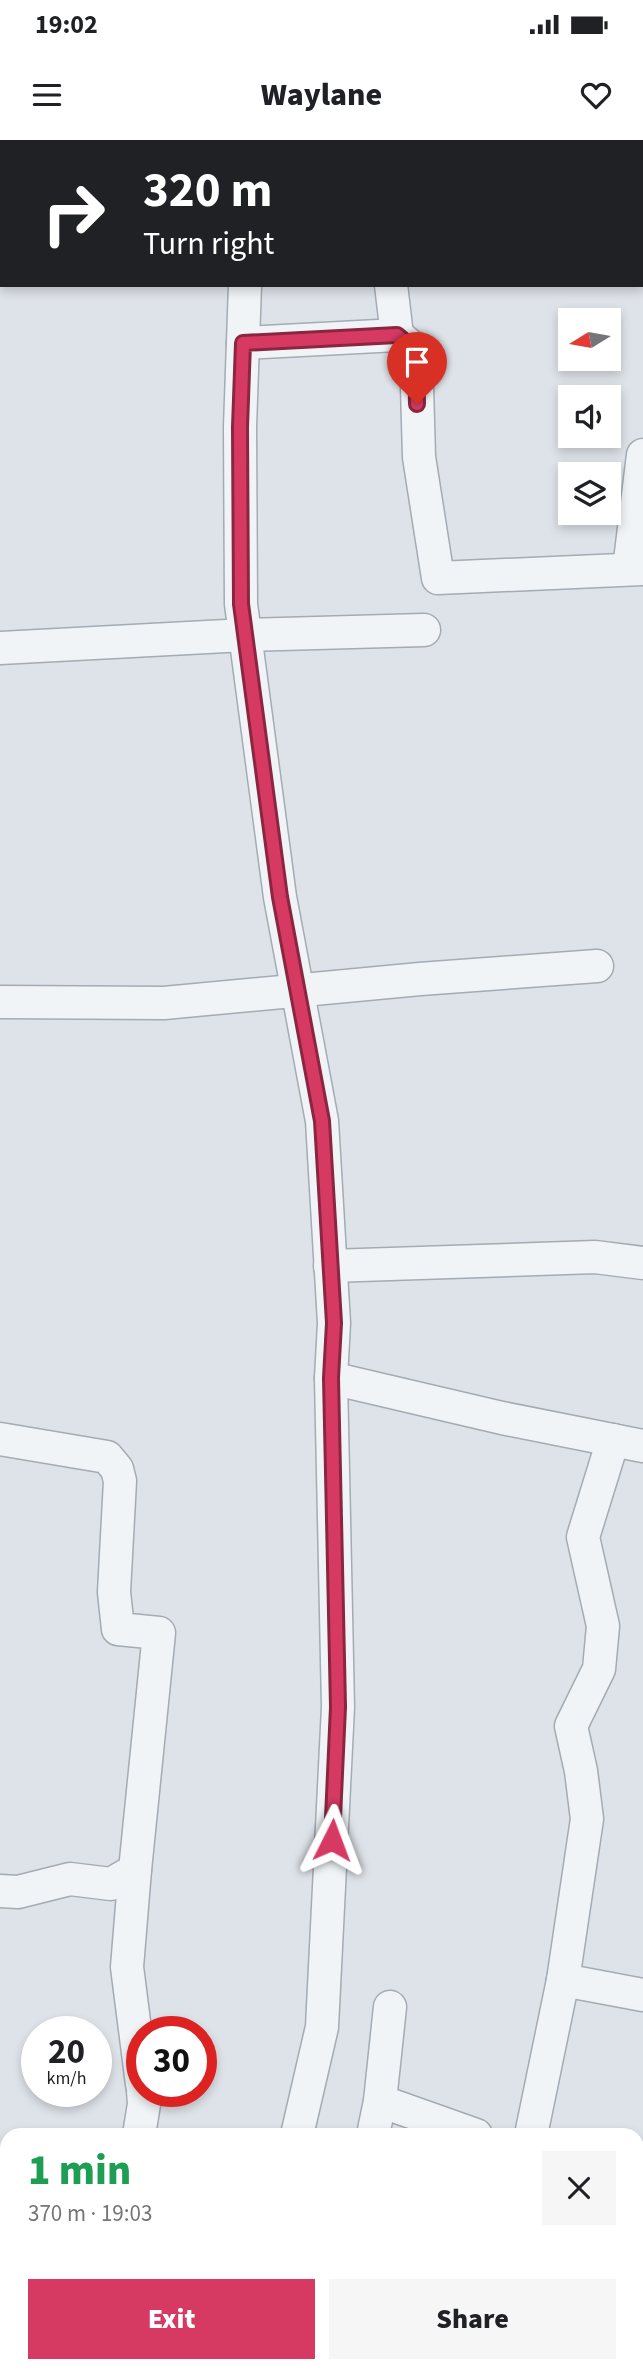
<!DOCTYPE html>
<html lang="en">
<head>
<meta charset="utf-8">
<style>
  :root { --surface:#fff; --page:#f6f6f6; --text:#202124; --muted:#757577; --accent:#d63a63 }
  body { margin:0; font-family:"Source Sans 3",sans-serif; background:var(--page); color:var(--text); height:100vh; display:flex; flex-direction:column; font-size:26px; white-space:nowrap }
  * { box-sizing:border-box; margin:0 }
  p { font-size:23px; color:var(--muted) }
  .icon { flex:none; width:38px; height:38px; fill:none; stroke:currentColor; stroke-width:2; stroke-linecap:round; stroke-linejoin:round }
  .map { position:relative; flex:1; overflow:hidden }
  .panel { position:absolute; left:0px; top:1988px; width:644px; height:245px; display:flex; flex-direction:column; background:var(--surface); border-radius:21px 21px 0 0; box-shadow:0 4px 10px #0003 }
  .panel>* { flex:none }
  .top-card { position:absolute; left:0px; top:0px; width:644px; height:147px; box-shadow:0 4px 10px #0003; background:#202124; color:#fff; overflow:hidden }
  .needle { width:46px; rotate:259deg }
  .controls { position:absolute; left:558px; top:168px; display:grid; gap:14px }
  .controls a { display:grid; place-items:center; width:63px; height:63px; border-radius:0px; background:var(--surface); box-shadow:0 4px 10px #0003; font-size:35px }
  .speed { position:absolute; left:21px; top:1876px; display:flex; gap:14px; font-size:35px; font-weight:700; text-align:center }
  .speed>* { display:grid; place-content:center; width:91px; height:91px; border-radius:50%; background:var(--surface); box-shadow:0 4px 10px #0003; line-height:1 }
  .speed small { font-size:18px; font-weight:400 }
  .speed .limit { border:10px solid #d22; background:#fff; color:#111 }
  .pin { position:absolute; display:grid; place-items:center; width:60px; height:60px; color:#fff; margin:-72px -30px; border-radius:50% 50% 50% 0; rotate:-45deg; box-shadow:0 0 7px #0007 }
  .pin .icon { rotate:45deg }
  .me { position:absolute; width:77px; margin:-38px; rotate:3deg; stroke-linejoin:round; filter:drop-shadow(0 0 5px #0008) }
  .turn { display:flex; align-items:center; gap:24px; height:147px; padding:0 28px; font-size:32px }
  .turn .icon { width:91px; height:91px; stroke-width:2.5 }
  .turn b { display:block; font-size:49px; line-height:60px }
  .round { display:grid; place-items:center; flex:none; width:74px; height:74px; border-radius:0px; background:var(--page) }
  .head { display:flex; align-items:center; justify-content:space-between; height:119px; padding:0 28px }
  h1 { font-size:42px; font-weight:800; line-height:52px; color:#1e9e55 }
  .cta { display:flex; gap:14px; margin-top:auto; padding:14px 28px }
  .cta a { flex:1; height:80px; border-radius:0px; background:var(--accent); color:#fff; font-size:28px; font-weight:800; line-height:80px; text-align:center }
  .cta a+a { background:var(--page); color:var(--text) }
  .status { display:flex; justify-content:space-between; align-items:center; height:49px; padding:0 35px; background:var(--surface); direction:ltr }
  .status svg { height:19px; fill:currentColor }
  header { display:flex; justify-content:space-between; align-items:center; height:91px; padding:0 28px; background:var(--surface); font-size:32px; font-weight:800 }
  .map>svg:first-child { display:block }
</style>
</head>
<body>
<div class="status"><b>19:02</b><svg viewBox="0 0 49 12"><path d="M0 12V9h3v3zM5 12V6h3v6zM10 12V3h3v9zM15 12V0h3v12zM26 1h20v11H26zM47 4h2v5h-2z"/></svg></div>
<header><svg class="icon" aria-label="menu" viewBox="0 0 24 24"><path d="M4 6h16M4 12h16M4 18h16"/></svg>Waylane<svg class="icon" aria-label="heart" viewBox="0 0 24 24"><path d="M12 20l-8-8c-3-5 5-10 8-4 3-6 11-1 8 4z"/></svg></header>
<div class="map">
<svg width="643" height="2233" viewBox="0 0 643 2233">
  <rect width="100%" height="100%" fill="#dee3e9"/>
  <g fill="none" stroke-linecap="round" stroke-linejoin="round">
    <defs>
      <g id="street">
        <path d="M 81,0 L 94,2"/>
        <path d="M 371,0 L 371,2"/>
        <path d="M 458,0 L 466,2"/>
        <path d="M 44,2 L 48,0"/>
        <path d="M 226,2 L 234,0"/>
        <path d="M 545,2 L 546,0"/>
        <path d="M 0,22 L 2,21"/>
        <path d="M 642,117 L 643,117"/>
        <path d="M 245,145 L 240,287 L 241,464 L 280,757 L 322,981 L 334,1183 L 331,1238 L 338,1567 L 322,1887 L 297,1995"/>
        <path d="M 391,145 L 397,195 L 416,211 L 419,317 L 438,438 L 643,429"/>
        <path d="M 243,203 L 397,195"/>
        <path d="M 629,429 L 643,315"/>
        <path d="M 0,508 L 245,495 L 424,490"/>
        <path d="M 0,862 L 164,863 L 420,839 L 597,826"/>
        <path d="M 330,1126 L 595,1117 L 643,1123"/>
        <path d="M 331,1238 L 502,1278 L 643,1306"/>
        <path d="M 0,1299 L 107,1317 L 117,1329 L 120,1341 L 114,1452 L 118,1489 L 159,1493 L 135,1730 L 111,1744 L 70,1739 L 18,1752 L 0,1751"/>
        <path d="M 135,1730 L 127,1827 L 142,1944"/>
        <path d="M 563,1840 L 643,1855"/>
        <path d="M 380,1961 L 476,1995"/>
        <path d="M 139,1995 L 144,1964 L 143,1951"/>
        <path d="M 373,1995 L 380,1961 L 390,1867"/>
        <path d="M 531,1995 L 563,1840 L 587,1679 L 581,1631 L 571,1586 L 599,1529 L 603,1486 L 583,1397 L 613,1300"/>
        <path d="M 637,2092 L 643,2095"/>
        <path d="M 637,2134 L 643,2120"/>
        <path d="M 35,2233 L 37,2226"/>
        <path d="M 302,2233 L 305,2226"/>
        <path d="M 595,2233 L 598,2226"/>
      </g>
    </defs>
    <use href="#street" stroke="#a3abb3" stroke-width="35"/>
    <use href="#street" stroke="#f1f4f7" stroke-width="32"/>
  </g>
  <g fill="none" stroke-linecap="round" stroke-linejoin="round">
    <defs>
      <path id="route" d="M 332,1700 L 338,1567 L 331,1238 L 334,1183 L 322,981 L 280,757 L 241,464 L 240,287 L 243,203 L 397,195 L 416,211 L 417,264"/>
    </defs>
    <use href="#route" stroke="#8b2640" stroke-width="18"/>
    <use href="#route" stroke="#d63a63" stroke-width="12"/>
  </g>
</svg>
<div class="controls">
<a><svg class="needle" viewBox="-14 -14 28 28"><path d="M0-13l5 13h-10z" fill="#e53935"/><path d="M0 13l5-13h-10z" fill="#757577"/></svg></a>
<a><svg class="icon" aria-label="sound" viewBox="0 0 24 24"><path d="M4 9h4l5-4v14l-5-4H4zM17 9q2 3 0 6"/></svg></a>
<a><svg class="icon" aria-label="layers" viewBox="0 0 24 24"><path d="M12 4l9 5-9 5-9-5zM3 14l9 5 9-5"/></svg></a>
</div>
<div class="speed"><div>20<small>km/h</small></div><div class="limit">30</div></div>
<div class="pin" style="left:417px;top:264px;background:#d93025"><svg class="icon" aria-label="arrive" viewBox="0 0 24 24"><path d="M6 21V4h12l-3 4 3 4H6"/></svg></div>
<svg class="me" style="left:332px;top:1700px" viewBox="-20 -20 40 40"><path d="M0-17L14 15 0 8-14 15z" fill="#d63a63" stroke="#fff" stroke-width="4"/></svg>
<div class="top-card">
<div class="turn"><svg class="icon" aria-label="right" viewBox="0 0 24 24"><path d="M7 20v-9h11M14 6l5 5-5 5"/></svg><div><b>320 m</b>Turn right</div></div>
</div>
<section class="panel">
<div class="head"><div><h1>1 min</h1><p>370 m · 19:03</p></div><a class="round"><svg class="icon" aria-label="close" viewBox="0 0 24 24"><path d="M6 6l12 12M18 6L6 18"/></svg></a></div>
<div class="cta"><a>Exit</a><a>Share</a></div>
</section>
</div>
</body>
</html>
